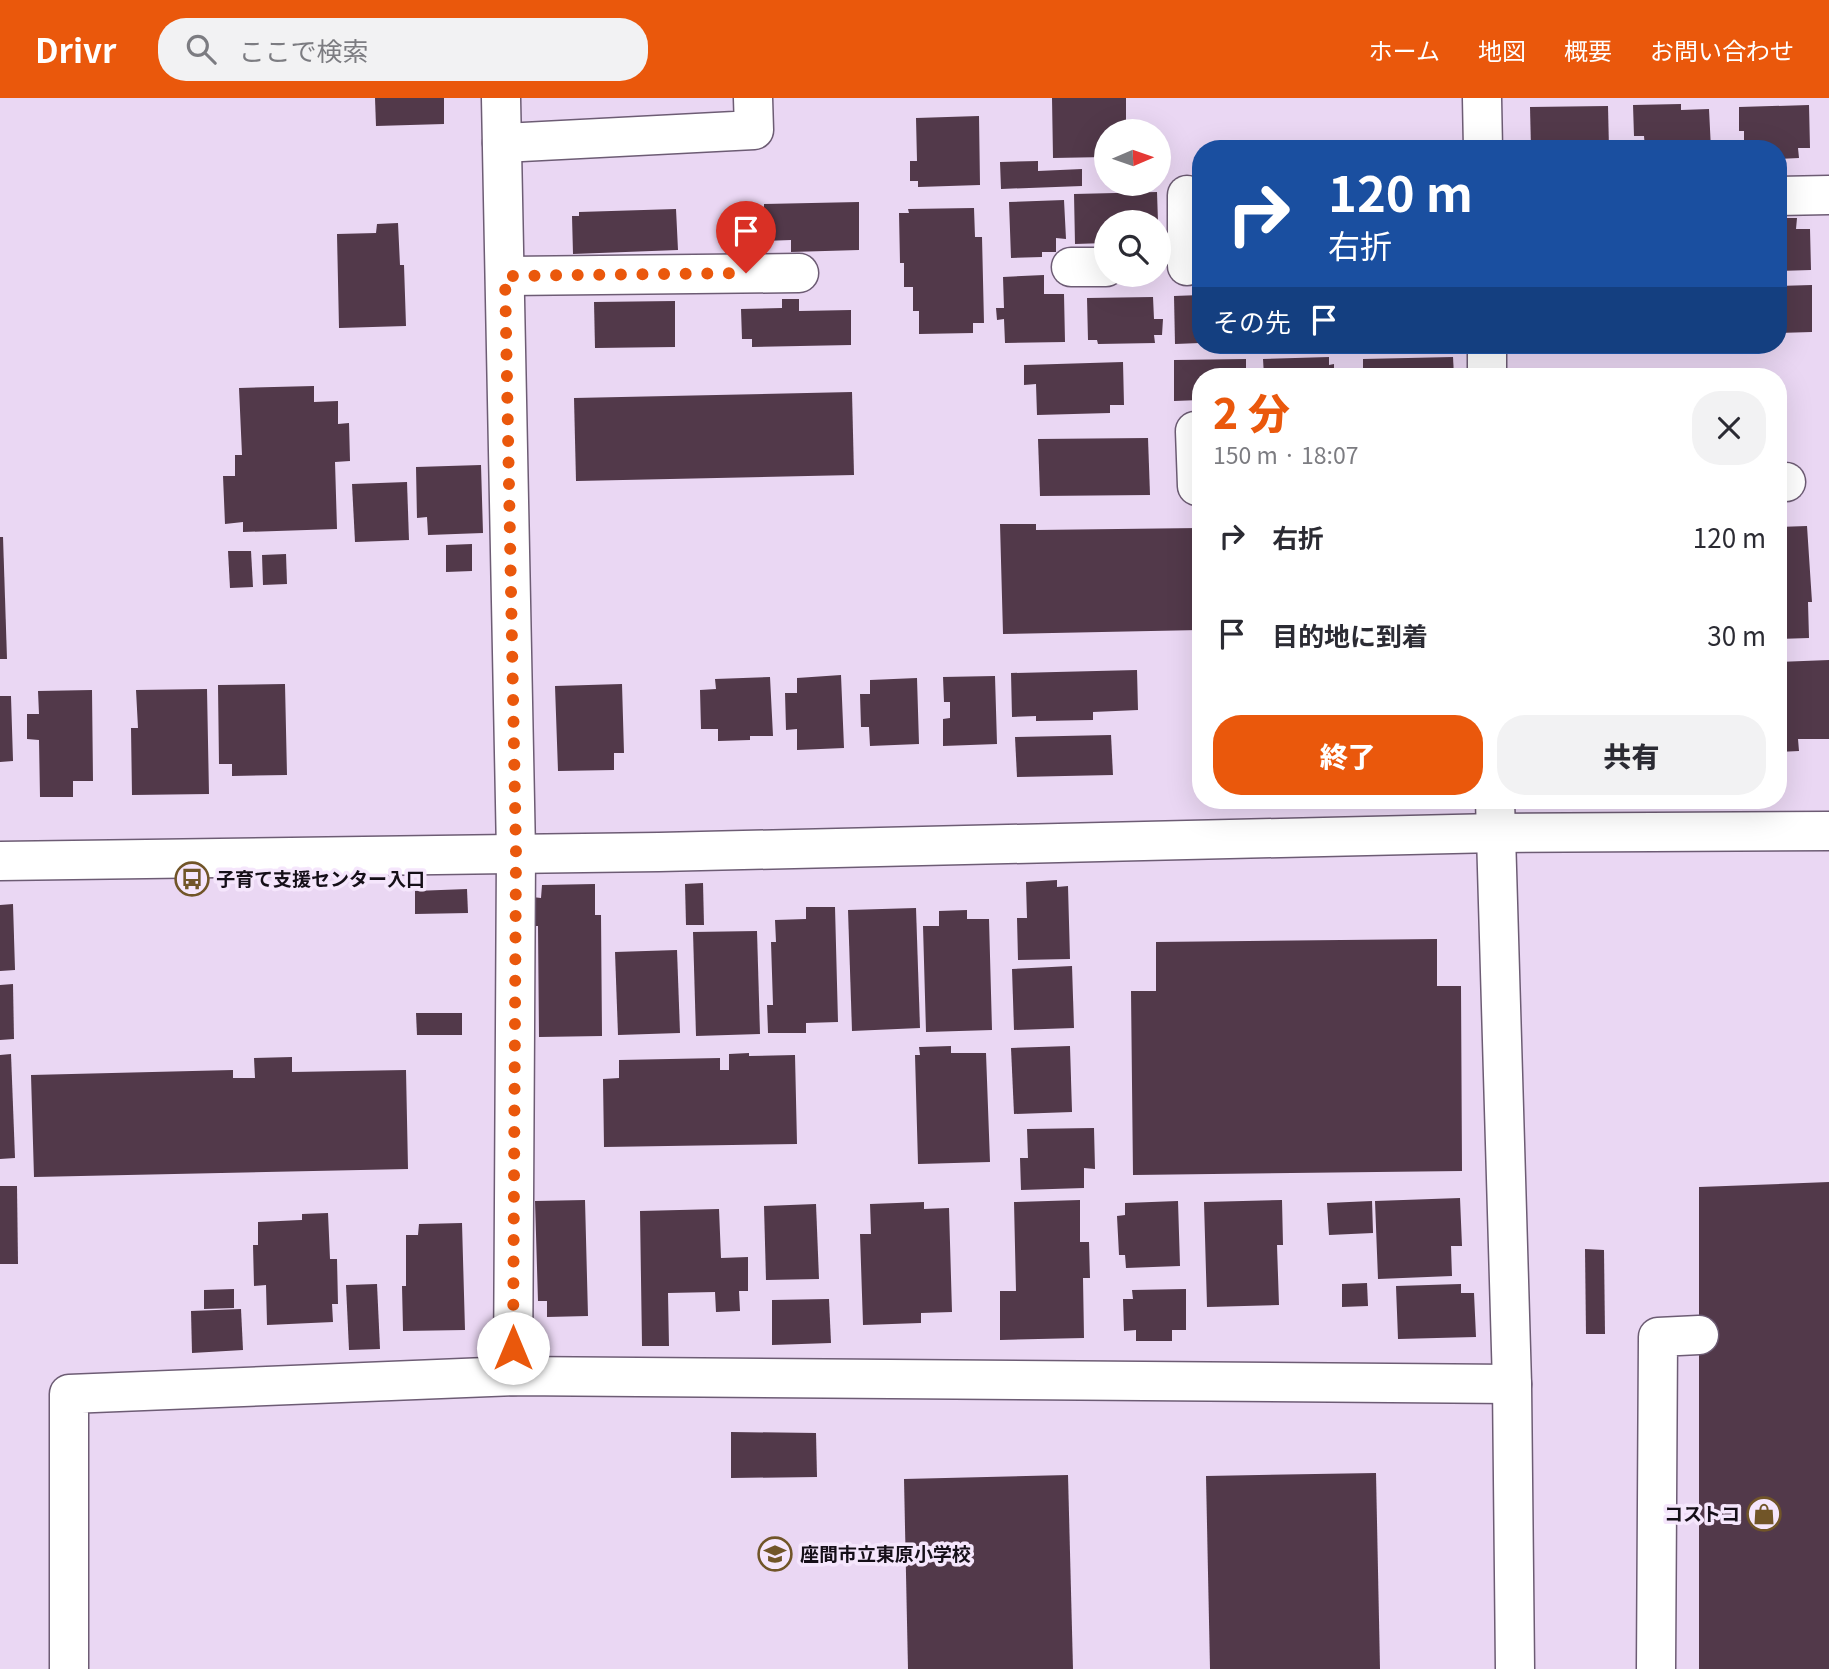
<!DOCTYPE html>
<html lang="ja">
<head>
<meta charset="utf-8">
<style>
  :root { --surface:#fff; --page:#f2f2f3; --text:#2b2b33; --muted:#7c7c81; --accent:#ea580c }
  body { margin:0; font-family:Georgia,"Noto Sans JP",serif; background:var(--page); color:var(--text); height:100vh; display:flex; flex-direction:column; font-size:26px; white-space:nowrap }
  * { box-sizing:border-box; margin:0 }
  p { font-size:23px; color:var(--muted) }
  .icon { flex:none; width:38px; height:38px; fill:none; stroke:currentColor; stroke-width:2; stroke-linecap:round; stroke-linejoin:round }
  .map { position:relative; flex:1; overflow:hidden }
  .drawer { position:absolute; left:1192px; top:270px; width:595px; height:441px; display:flex; flex-direction:column; background:var(--surface); border-radius:28px; box-shadow:0 7px 28px #0002 }
  .drawer>* { flex:none }
  .guide { position:absolute; left:1192px; top:42px; width:595px; height:214px; border-radius:28px; box-shadow:0 7px 28px #0002; background:#1a4fa0; color:#fff; overflow:hidden }
  .needle { width:46px; rotate:88deg }
  .fabs { position:absolute; left:1094px; top:21px; display:grid; gap:14px }
  .fabs a { display:grid; place-items:center; width:77px; height:77px; border-radius:50%; background:var(--surface); box-shadow:0 7px 28px #0002; font-size:35px }
  .pin { position:absolute; display:grid; place-items:center; width:60px; height:60px; color:#fff; margin:-72px -30px; border-radius:50% 50% 50% 0; rotate:-45deg; box-shadow:0 0 7px #0007 }
  .pin .icon { rotate:45deg }
  .me { position:absolute; width:77px; margin:-38px; rotate:0deg; stroke-linejoin:round; filter:drop-shadow(0 0 5px #0008) }
  .turn { display:flex; align-items:center; gap:24px; height:147px; padding:0 21px; font-size:32px }
  .turn .icon { width:91px; height:91px; stroke-width:2.5 }
  .turn b { display:block; font-size:49px; line-height:60px }
  .then { display:flex; align-items:center; height:66px; padding:0 21px; background:#0003; gap:14px; font-size:26px }
  .round { display:grid; place-items:center; flex:none; width:74px; height:74px; border-radius:28px; background:var(--page) }
  .overview { display:flex; align-items:center; justify-content:space-between; height:119px; padding:0 21px }
  h1 { font-size:42px; font-weight:800; line-height:52px; color:var(--accent) }
  .action { display:flex; gap:14px; margin-top:auto; padding:14px 21px }
  .action a { flex:1; height:80px; border-radius:28px; background:var(--accent); color:#fff; font-size:28px; font-weight:800; line-height:80px; text-align:center }
  .action a+a { background:var(--page); color:var(--text) }
  ul { padding:0; list-style:none }
  li { display:flex; align-items:center; gap:21px; height:98px; padding:0 21px }
  li div { flex:1 }
  li b { display:block; font-size:26px }
  li em { font-style:normal }
  header { display:flex; align-items:center; gap:42px; box-sizing:border-box; height:98px; padding:0 35px; background:var(--accent); color:#fff }
  header strong { font-size:33px }
  nav { display:flex; gap:38px; margin-inline-start:auto; font-size:24px }
  .search { width:490px; height:63px; background:var(--page); display:flex; align-items:center; gap:18px; box-sizing:border-box; padding:0 24px; border-radius:28px; color:var(--muted); font-size:26px }
  .map>svg:first-child { display:block }
</style>
</head>
<body>
<header>
<strong>Drivr</strong>
<div class="search"><svg class="icon" aria-label="search" viewBox="0 0 24 24"><circle cx="10" cy="10" r="6"/><path d="M15 15l6 6"/></svg>ここで検索</div>
<nav><a>ホーム</a><a>地図</a><a>概要</a><a>お問い合わせ</a></nav>
</header>
<div class="map">
<svg width="1829" height="1571" viewBox="0 0 1829 1571">
  <rect width="100%" height="100%" fill="#ead7f3"/>
  <g fill="#52394a">
    <path d="M 375,0 L 444,0 L 444,26 L 376,28 Z"/>
    <path d="M 1052,0 L 1126,0 L 1126,33 L 1106,33 L 1106,59 L 1053,60 Z"/>
    <path d="M 1681,6 L 1681,12 L 1709,11 L 1711,51 L 1645,51 L 1644,38 L 1634,38 L 1633,7 Z"/>
    <path d="M 1809,7 L 1810,50 L 1798,50 L 1799,60 L 1778,61 L 1778,51 L 1744,51 L 1744,33 L 1739,33 L 1739,9 Z"/>
    <path d="M 1608,8 L 1609,51 L 1531,51 L 1530,9 Z"/>
    <path d="M 979,18 L 980,87 L 918,89 L 918,83 L 910,83 L 910,63 L 917,63 L 916,20 Z"/>
    <path d="M 1038,63 L 1038,73 L 1082,71 L 1082,88 L 1001,91 L 1000,64 Z"/>
    <path d="M 1157,94 L 1158,124 L 1106,124 L 1106,145 L 1075,146 L 1074,96 Z"/>
    <path d="M 1064,102 L 1066,141 L 1056,140 L 1056,154 L 1042,154 L 1042,159 L 1011,160 L 1009,104 Z"/>
    <path d="M 859,104 L 859,152 L 791,154 L 791,142 L 764,143 L 764,106 Z"/>
    <path d="M 974,110 L 975,139 L 982,139 L 984,225 L 973,225 L 973,235 L 919,236 L 919,213 L 913,213 L 913,189 L 904,189 L 904,165 L 900,165 L 899,115 L 909,115 L 908,111 Z"/>
    <path d="M 676,111 L 678,152 L 573,156 L 572,118 L 579,118 L 579,114 Z"/>
    <path d="M 1778,120 L 1797,120 L 1796,131 L 1810,131 L 1811,172 L 1778,173 Z"/>
    <path d="M 398,125 L 400,167 L 404,167 L 406,228 L 339,230 L 337,136 L 376,135 L 377,126 Z"/>
    <path d="M 1044,177 L 1044,196 L 1064,196 L 1065,244 L 1005,245 L 1004,221 L 997,222 L 996,210 L 1004,210 L 1003,179 Z"/>
    <path d="M 1812,187 L 1812,234 L 1778,235 L 1778,188 Z"/>
    <path d="M 1200,197 L 1200,245 L 1175,246 L 1174,198 Z"/>
    <path d="M 1153,199 L 1154,221 L 1163,221 L 1162,237 L 1154,237 L 1155,245 L 1098,246 L 1097,242 L 1088,242 L 1087,200 Z"/>
    <path d="M 782,201 L 799,201 L 799,213 L 851,212 L 851,247 L 752,249 L 752,241 L 742,241 L 741,211 L 782,210 Z"/>
    <path d="M 675,203 L 675,249 L 595,250 L 594,204 Z"/>
    <path d="M 1329,259 L 1329,267 L 1334,266 L 1334,278 L 1264,278 L 1263,261 Z"/>
    <path d="M 1453,259 L 1454,278 L 1363,278 L 1363,261 Z"/>
    <path d="M 1246,261 L 1246,278 L 1200,278 L 1200,302 L 1174,303 L 1174,262 Z"/>
    <path d="M 1123,264 L 1124,307 L 1110,307 L 1110,315 L 1037,317 L 1036,286 L 1024,287 L 1024,267 Z"/>
    <path d="M 314,288 L 314,304 L 338,303 L 338,326 L 349,325 L 350,363 L 335,364 L 337,431 L 243,434 L 243,424 L 225,426 L 223,378 L 235,378 L 235,357 L 242,357 L 239,290 Z"/>
    <path d="M 852,294 L 854,377 L 576,383 L 574,300 Z"/>
    <path d="M 1148,340 L 1150,397 L 1040,398 L 1038,341 Z"/>
    <path d="M 481,367 L 483,435 L 428,437 L 427,419 L 417,420 L 416,369 Z"/>
    <path d="M 407,384 L 409,442 L 355,444 L 352,386 Z"/>
    <path d="M 1000,426 L 1036,426 L 1036,432 L 1200,430 L 1200,532 L 1003,536 Z"/>
    <path d="M 1807,428 L 1812,504 L 1808,504 L 1809,540 L 1778,541 L 1778,429 Z"/>
    <path d="M 0,439 L 3,439 L 7,561 L 0,561 Z"/>
    <path d="M 472,446 L 472,473 L 446,474 L 446,447 Z"/>
    <path d="M 228,453 L 251,453 L 253,489 L 230,490 Z"/>
    <path d="M 286,456 L 287,486 L 263,487 L 262,457 Z"/>
    <path d="M 1829,562 L 1829,641 L 1798,641 L 1799,653 L 1778,654 L 1778,564 Z"/>
    <path d="M 1137,572 L 1138,612 L 1093,614 L 1093,622 L 1036,623 L 1036,618 L 1012,619 L 1011,575 Z"/>
    <path d="M 841,577 L 844,650 L 797,652 L 797,631 L 786,632 L 785,595 L 797,595 L 797,580 Z"/>
    <path d="M 995,578 L 997,646 L 943,648 L 943,621 L 950,620 L 950,604 L 944,604 L 943,579 Z"/>
    <path d="M 770,579 L 773,638 L 750,638 L 750,642 L 718,643 L 718,631 L 701,631 L 700,592 L 716,591 L 715,581 Z"/>
    <path d="M 917,580 L 919,646 L 870,648 L 869,629 L 861,629 L 860,596 L 870,596 L 870,582 Z"/>
    <path d="M 285,586 L 287,677 L 232,678 L 232,666 L 219,666 L 218,587 Z"/>
    <path d="M 622,586 L 624,655 L 614,655 L 614,672 L 558,673 L 555,588 Z"/>
    <path d="M 207,591 L 209,696 L 132,697 L 131,630 L 138,630 L 136,592 Z"/>
    <path d="M 92,592 L 93,683 L 73,683 L 73,699 L 40,699 L 39,642 L 27,641 L 27,616 L 39,616 L 38,593 Z"/>
    <path d="M 0,598 L 11,598 L 13,663 L 0,664 Z"/>
    <path d="M 1111,637 L 1113,677 L 1017,679 L 1015,639 Z"/>
    <path d="M 1057,782 L 1057,789 L 1068,788 L 1070,861 L 1018,862 L 1017,820 L 1027,820 L 1026,784 Z"/>
    <path d="M 703,785 L 704,827 L 686,827 L 685,786 Z"/>
    <path d="M 595,786 L 595,817 L 601,817 L 602,938 L 539,939 L 538,828 L 532,828 L 532,799 L 541,800 L 542,787 Z"/>
    <path d="M 467,791 L 468,815 L 415,816 L 415,793 Z"/>
    <path d="M 13,806 L 15,872 L 0,873 L 0,807 Z"/>
    <path d="M 806,809 L 835,809 L 838,924 L 806,925 L 806,935 L 768,935 L 767,907 L 773,907 L 771,844 L 776,844 L 775,822 L 806,821 Z"/>
    <path d="M 916,810 L 920,930 L 852,933 L 848,812 Z"/>
    <path d="M 967,812 L 967,821 L 989,821 L 992,932 L 926,934 L 923,828 L 939,828 L 939,813 Z"/>
    <path d="M 757,833 L 760,936 L 696,938 L 693,834 Z"/>
    <path d="M 1437,841 L 1437,888 L 1461,888 L 1462,1073 L 1133,1077 L 1131,893 L 1156,893 L 1156,844 Z"/>
    <path d="M 677,852 L 680,935 L 618,937 L 615,854 Z"/>
    <path d="M 1072,868 L 1074,930 L 1014,932 L 1012,871 Z"/>
    <path d="M 13,886 L 14,941 L 0,942 L 0,887 Z"/>
    <path d="M 416,915 L 462,915 L 462,937 L 417,937 Z"/>
    <path d="M 951,948 L 951,955 L 986,955 L 990,1064 L 918,1066 L 915,957 L 920,957 L 919,949 Z"/>
    <path d="M 1070,948 L 1072,1014 L 1014,1016 L 1011,950 Z"/>
    <path d="M 749,955 L 749,958 L 795,957 L 797,1046 L 604,1049 L 603,981 L 619,980 L 619,962 L 720,960 L 720,972 L 729,972 L 729,956 Z"/>
    <path d="M 11,956 L 15,1060 L 0,1061 L 0,957 Z"/>
    <path d="M 292,959 L 292,974 L 406,972 L 408,1071 L 34,1079 L 31,977 L 233,972 L 233,980 L 255,980 L 254,960 Z"/>
    <path d="M 1094,1030 L 1095,1071 L 1084,1070 L 1084,1090 L 1021,1092 L 1020,1060 L 1028,1060 L 1027,1031 Z"/>
    <path d="M 1829,1084 L 1829,1571 L 1699,1571 L 1699,1089 Z"/>
    <path d="M 0,1088 L 17,1088 L 18,1166 L 0,1166 Z"/>
    <path d="M 1460,1100 L 1462,1148 L 1451,1148 L 1452,1178 L 1378,1181 L 1375,1103 Z"/>
    <path d="M 585,1102 L 588,1218 L 547,1219 L 547,1203 L 538,1203 L 535,1103 Z"/>
    <path d="M 1080,1102 L 1080,1144 L 1089,1144 L 1090,1180 L 1083,1180 L 1084,1240 L 1000,1242 L 1000,1193 L 1016,1193 L 1014,1104 Z"/>
    <path d="M 1282,1102 L 1283,1147 L 1277,1147 L 1279,1207 L 1207,1209 L 1204,1104 Z"/>
    <path d="M 1178,1103 L 1180,1168 L 1126,1170 L 1125,1157 L 1119,1157 L 1117,1118 L 1125,1117 L 1125,1105 Z"/>
    <path d="M 1372,1103 L 1373,1135 L 1329,1137 L 1327,1105 Z"/>
    <path d="M 924,1104 L 924,1111 L 949,1110 L 952,1214 L 921,1215 L 921,1225 L 863,1227 L 860,1136 L 871,1136 L 870,1106 Z"/>
    <path d="M 816,1106 L 819,1181 L 766,1182 L 764,1108 Z"/>
    <path d="M 719,1111 L 721,1160 L 748,1159 L 748,1193 L 739,1193 L 740,1213 L 716,1214 L 715,1194 L 668,1195 L 669,1248 L 642,1248 L 640,1113 Z"/>
    <path d="M 328,1115 L 330,1161 L 337,1161 L 338,1206 L 332,1206 L 333,1224 L 267,1227 L 266,1187 L 254,1188 L 253,1147 L 258,1147 L 258,1124 L 302,1122 L 302,1116 Z"/>
    <path d="M 462,1125 L 465,1232 L 403,1233 L 402,1188 L 406,1188 L 406,1137 L 418,1137 L 419,1126 Z"/>
    <path d="M 1585,1151 L 1604,1152 L 1605,1236 L 1586,1236 Z"/>
    <path d="M 1367,1185 L 1368,1208 L 1342,1209 L 1342,1186 Z"/>
    <path d="M 377,1186 L 380,1251 L 349,1252 L 346,1187 Z"/>
    <path d="M 1461,1186 L 1461,1195 L 1474,1195 L 1476,1239 L 1398,1241 L 1396,1188 Z"/>
    <path d="M 234,1191 L 234,1210 L 204,1211 L 204,1192 Z"/>
    <path d="M 1186,1191 L 1186,1232 L 1172,1232 L 1172,1243 L 1136,1243 L 1136,1232 L 1124,1233 L 1123,1201 L 1133,1201 L 1132,1192 Z"/>
    <path d="M 829,1201 L 831,1245 L 772,1247 L 772,1202 Z"/>
    <path d="M 241,1211 L 243,1252 L 192,1255 L 191,1213 Z"/>
    <path d="M 731,1334 L 816,1335 L 817,1379 L 731,1380 Z"/>
    <path d="M 1376,1375 L 1380,1571 L 1210,1571 L 1206,1378 Z"/>
    <path d="M 1068,1377 L 1073,1571 L 908,1571 L 904,1381 Z"/>
  </g>
  <g fill="none" stroke-linecap="round" stroke-linejoin="round">
    <defs>
      <g id="minor">
        <path d="M 501,0 L 516,755 L 513,1278"/>
        <path d="M 1482,0 L 1483,51"/>
        <path d="M 502,45 L 754,32 L 753,0"/>
        <path d="M 1778,98 L 1829,97"/>
        <path d="M 1187,168 L 1187,97"/>
        <path d="M 1071,169 L 1106,169"/>
        <path d="M 505,178 L 799,175"/>
        <path d="M 1487,247 L 1487,278"/>
        <path d="M 1778,384 L 1786,384"/>
        <path d="M 1197,388 L 1195,333 L 1200,333"/>
        <path d="M 1495,702 L 1512,1286 L 1515,1571"/>
        <path d="M 0,763 L 659,754 L 1496,735 L 1829,733"/>
        <path d="M 69,1571 L 69,1296 L 513,1278 L 1512,1286"/>
        <path d="M 1656,1571 L 1658,1239 L 1699,1237"/>
      </g>
    </defs>
    <use href="#minor" stroke="#6d5c74" stroke-width="41"/>
    <use href="#minor" stroke="#fff" stroke-width="38"/>
  </g>
  <g fill="none" stroke-linecap="round" stroke-linejoin="round">
    <path stroke="#ea580c" stroke-width="12" stroke-dasharray="0 21.6" d="M 513,1250 L 516,755 L 505,178 L 746,175"/>
  </g>
  <defs>
    <symbol id="bus-ring" viewBox="-11 -11 22 22"><circle r="9.5" fill="#f5e6fc" stroke="#715528" stroke-width="1.5"/><path d="M-5-6H5V4H4V6H2V4H-2V6H-4V4H-5ZM-3.5-4V0h7V-4ZM-3.5 1.2v1.5H-2V1.2ZM2 1.2v1.5H3.5V1.2Z" fill="#715528"/></symbol>
    <symbol id="shop-ring" viewBox="-11 -11 22 22"><circle r="9.5" fill="#f5e6fc" stroke="#715528" stroke-width="1.5"/><path d="M-5-2.5h2.3a2.7 3.5 0 0 1 5.4 0H5L5.5 6h-11ZM-1.5-2.5h3a1.5 2.3 0 0 0-3 0Z" fill="#715528"/></symbol>
    <symbol id="school-ring" viewBox="-11 -11 22 22"><circle r="9.5" fill="#f5e6fc" stroke="#715528" stroke-width="1.5"/><path d="M0-5L7-2L0 1L-7-2ZM-4 1L0 2.5L4 1V4Q0 6-4 4Z" fill="#715528"/></symbol>
  </defs>
  <g fill-rule="evenodd">
    <use href="#bus-ring" x="173" y="762" width="38" height="38"/>
    <use href="#shop-ring" x="1745" y="1397" width="38" height="38"/>
    <use href="#school-ring" x="756" y="1437" width="38" height="38"/>
  </g>
  <g text-anchor="middle" stroke-width="7" stroke-linejoin="round" paint-order="stroke">
    <g font-size="19" font-weight="bold" fill="#150f18" stroke="#f5e6fc" text-anchor="start">
      <text x="216" y="788">子育て支援センター入口</text>
      <text x="1740" y="1423" text-anchor="end">コストコ</text>
      <text x="800" y="1463">座間市立東原小学校</text>
    </g>
  </g>
</svg>
<div class="fabs">
<a><svg class="needle" viewBox="-14 -14 28 28"><path d="M0-13l5 13h-10z" fill="#e53935"/><path d="M0 13l5-13h-10z" fill="#7c7c81"/></svg></a>
<a><svg class="icon" aria-label="search" viewBox="0 0 24 24"><circle cx="10" cy="10" r="6"/><path d="M15 15l6 6"/></svg></a>
</div>
<div class="pin" style="left:746px;top:175px;background:#d93025"><svg class="icon" aria-label="arrive" viewBox="0 0 24 24"><path d="M6 21V4h12l-3 4 3 4H6"/></svg></div>
<svg class="me" style="left:513px;top:1250px" viewBox="-20 -20 40 40"><circle r="19" fill="#fff"/><path d="M0-13L10 11 0 6-10 11z" fill="#ea580c"/></svg>
<div class="guide">
<div class="turn"><svg class="icon" aria-label="right" viewBox="0 0 24 24"><path d="M7 20v-9h11M14 6l5 5-5 5"/></svg><div><b>120 m</b>右折</div></div>
<div class="then">その先<svg class="icon" aria-label="arrive" viewBox="0 0 24 24"><path d="M6 21V4h12l-3 4 3 4H6"/></svg></div>
</div>
<section class="drawer">
<div class="overview"><div><h1>2 分</h1><p>150 m · 18:07</p></div><a class="round"><svg class="icon" aria-label="close" viewBox="0 0 24 24"><path d="M6 6l12 12M18 6L6 18"/></svg></a></div>
<ul>
<li><svg class="icon" aria-label="right" viewBox="0 0 24 24"><path d="M7 20v-9h11M14 6l5 5-5 5"/></svg><div><b>右折</b></div><em>120 m</em></li>
<li><svg class="icon" aria-label="arrive" viewBox="0 0 24 24"><path d="M6 21V4h12l-3 4 3 4H6"/></svg><div><b>目的地に到着</b></div><em>30 m</em></li>
</ul>
<div class="action"><a>終了</a><a>共有</a></div>
</section>
</div>
</body>
</html>
